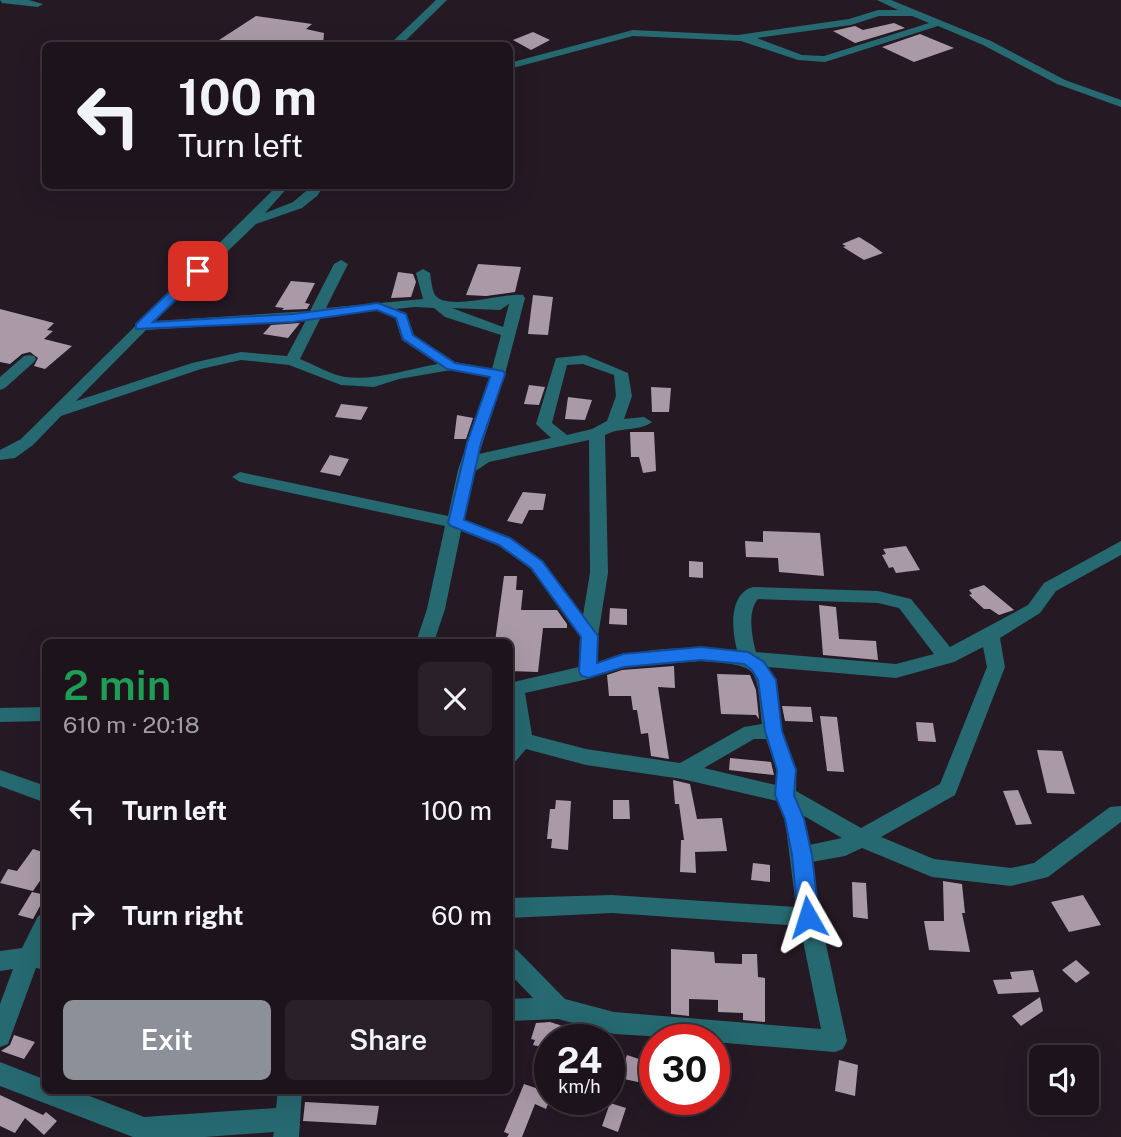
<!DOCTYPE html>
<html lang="en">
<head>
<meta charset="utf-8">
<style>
  :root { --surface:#1c131b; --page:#292028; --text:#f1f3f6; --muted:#a09ea3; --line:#3a323a; --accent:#8c9099 }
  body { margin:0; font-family:"Public Sans",sans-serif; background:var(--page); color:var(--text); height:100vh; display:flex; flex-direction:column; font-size:26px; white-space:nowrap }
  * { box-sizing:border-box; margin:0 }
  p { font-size:23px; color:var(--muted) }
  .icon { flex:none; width:38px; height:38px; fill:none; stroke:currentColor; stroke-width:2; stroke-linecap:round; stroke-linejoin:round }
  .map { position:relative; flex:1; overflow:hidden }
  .sheet { position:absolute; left:42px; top:639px; width:471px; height:455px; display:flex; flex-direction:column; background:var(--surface); border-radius:10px; box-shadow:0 7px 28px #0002,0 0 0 2px var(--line) }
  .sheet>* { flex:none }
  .guide { position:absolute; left:42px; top:42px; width:471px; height:147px; border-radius:10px; box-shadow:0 7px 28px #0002,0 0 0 2px var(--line); background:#1c131b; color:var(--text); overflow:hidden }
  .fabs { position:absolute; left:1029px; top:1045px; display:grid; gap:14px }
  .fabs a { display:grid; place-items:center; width:70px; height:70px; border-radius:10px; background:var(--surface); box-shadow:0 7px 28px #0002,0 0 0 2px var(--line); font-size:35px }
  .speed { position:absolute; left:534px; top:1024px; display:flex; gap:14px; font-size:35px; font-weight:700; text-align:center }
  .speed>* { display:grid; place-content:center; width:91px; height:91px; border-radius:50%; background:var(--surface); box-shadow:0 7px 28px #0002,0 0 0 2px var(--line); line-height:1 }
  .speed small { font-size:18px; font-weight:400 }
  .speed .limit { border:10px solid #d22; background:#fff; color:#111 }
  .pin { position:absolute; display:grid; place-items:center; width:60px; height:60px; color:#fff; margin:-30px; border-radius:14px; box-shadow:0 4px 10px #0006 }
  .me { position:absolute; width:77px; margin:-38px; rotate:354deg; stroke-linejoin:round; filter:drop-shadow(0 0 5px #0008) }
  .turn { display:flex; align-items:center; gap:24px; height:147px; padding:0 21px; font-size:32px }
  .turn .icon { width:91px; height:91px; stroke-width:2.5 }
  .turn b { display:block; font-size:49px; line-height:60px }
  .round { display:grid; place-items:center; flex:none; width:74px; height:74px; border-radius:10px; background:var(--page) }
  .headline { display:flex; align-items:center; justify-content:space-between; height:119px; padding:0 21px }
  h1 { font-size:42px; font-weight:600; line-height:52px; color:#1e9e55 }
  .button { display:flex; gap:14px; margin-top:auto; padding:14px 21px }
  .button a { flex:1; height:80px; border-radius:10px; background:var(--accent); color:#fff; font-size:28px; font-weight:600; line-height:80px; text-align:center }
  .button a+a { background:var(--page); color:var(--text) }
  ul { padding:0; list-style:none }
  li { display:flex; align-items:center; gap:21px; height:105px; padding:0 21px }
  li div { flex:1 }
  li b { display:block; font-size:26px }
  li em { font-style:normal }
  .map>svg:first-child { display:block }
</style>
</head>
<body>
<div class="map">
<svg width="1121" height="1137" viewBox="0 0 1121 1137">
  <rect width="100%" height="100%" fill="#251924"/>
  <g fill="#aa9aa8">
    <path d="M 256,16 L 312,24 L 306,29 L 324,33 L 323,46 L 235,46 L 216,42 Z"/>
    <path d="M 894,23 L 905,28 L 855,43 L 833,31 L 855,26 L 863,30 Z"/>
    <path d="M 533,32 L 550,40 L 531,50 L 513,40 Z"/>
    <path d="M 920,34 L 954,48 L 914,62 L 882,47 Z"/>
    <path d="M 859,237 L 872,245 L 883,253 L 864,260 L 843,247 L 846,246 L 842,244 Z"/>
    <path d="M 478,264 L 521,267 L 515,292 L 486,296 L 466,295 Z"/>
    <path d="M 398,272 L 413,274 L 416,282 L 411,297 L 391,298 Z"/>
    <path d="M 291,281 L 315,283 L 305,303 L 310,304 L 307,309 L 282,310 L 284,308 L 275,307 Z"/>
    <path d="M 533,295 L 553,297 L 548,335 L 528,334 Z"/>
    <path d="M 0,309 L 54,323 L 47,330 L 53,331 L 44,339 L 72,346 L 45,369 L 34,366 L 38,358 L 30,352 L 22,354 L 10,364 L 0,362 Z"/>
    <path d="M 300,323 L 288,338 L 263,334 L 271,325 Z"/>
    <path d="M 529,385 L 545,387 L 539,405 L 524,404 Z"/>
    <path d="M 651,387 L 671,388 L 669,412 L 652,412 Z"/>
    <path d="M 568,397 L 592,400 L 585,420 L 565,419 Z"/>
    <path d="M 341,404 L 368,407 L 361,420 L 335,417 Z"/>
    <path d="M 457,415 L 473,418 L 466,439 L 454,439 Z"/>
    <path d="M 630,432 L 654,432 L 656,471 L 643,473 L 639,457 L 631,457 Z"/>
    <path d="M 330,455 L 349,459 L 340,476 L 320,472 Z"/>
    <path d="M 523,492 L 546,494 L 543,510 L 529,510 L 522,524 L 507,521 Z"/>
    <path d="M 763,531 L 820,533 L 824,576 L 779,572 L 778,558 L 746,557 L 745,541 L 763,542 Z"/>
    <path d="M 906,546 L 920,570 L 896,573 L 893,567 L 889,568 L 882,555 L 886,554 L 883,549 Z"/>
    <path d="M 689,561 L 703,562 L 703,578 L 689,577 Z"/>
    <path d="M 504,576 L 517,576 L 516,590 L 523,590 L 521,610 L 557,610 L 567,624 L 567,628 L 543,628 L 538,672 L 509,671 L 509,642 L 495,642 Z"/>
    <path d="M 984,585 L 1014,610 L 999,615 L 990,609 L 984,609 L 969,595 L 972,594 L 969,590 Z"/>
    <path d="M 819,605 L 836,607 L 839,639 L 876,641 L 878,660 L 823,655 Z"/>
    <path d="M 610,608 L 627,609 L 627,625 L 609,624 Z"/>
    <path d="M 674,666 L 675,688 L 658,687 L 669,759 L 651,756 L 648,733 L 641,734 L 637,710 L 633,710 L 631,696 L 609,696 L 607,675 L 622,670 Z"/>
    <path d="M 717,674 L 750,675 L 756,690 L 759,719 L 756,715 L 721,714 Z"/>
    <path d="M 782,706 L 811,707 L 813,722 L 785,721 Z"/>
    <path d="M 820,716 L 837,717 L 844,772 L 827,771 Z"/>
    <path d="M 916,722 L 933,723 L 936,742 L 918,741 Z"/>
    <path d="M 1037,750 L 1062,751 L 1075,794 L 1047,793 Z"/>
    <path d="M 730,758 L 771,762 L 774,775 L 729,770 Z"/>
    <path d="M 673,780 L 690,784 L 697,819 L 722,818 L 727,851 L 695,852 L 696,873 L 680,872 L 681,840 L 684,840 L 679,804 L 675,804 Z"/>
    <path d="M 1018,790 L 1032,824 L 1016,825 L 1003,791 Z"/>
    <path d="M 556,800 L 571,801 L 568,850 L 551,848 L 552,839 L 547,839 L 550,809 L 555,809 Z"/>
    <path d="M 613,800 L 629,800 L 630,819 L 613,819 Z"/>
    <path d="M 33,849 L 46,853 L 46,872 L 33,891 L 0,883 L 8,869 L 17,871 Z"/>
    <path d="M 753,863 L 770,865 L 770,882 L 751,880 Z"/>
    <path d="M 943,881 L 962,884 L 965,913 L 962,913 L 970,952 L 929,950 L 924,921 L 944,921 Z"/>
    <path d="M 852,882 L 866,883 L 868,919 L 853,917 Z"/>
    <path d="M 32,892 L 46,895 L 33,919 L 18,915 Z"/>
    <path d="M 1083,895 L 1101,925 L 1069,932 L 1051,902 Z"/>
    <path d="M 671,949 L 714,952 L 715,963 L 742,964 L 742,954 L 757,954 L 758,977 L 765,978 L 765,1022 L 743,1020 L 743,1013 L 718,1012 L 718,1000 L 689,999 L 689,1016 L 671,1014 Z"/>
    <path d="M 1076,960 L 1090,973 L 1076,983 L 1062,970 Z"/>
    <path d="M 1033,970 L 1039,992 L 998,994 L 993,980 L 1012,979 L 1010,972 Z"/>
    <path d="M 1040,997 L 1043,1011 L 1021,1026 L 1012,1016 Z"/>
    <path d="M 550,1022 L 569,1028 L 566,1040 L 550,1040 L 550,1049 L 533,1045 L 535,1040 L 531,1039 L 536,1023 Z"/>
    <path d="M 14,1035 L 35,1042 L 24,1059 L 1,1051 L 10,1045 Z"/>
    <path d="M 714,1050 L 730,1056 L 718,1097 L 714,1096 Z"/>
    <path d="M 627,1055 L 645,1061 L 638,1082 L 619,1078 Z"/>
    <path d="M 839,1060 L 858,1065 L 855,1096 L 835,1091 Z"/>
    <path d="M 524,1084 L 550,1093 L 550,1099 L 546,1109 L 535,1104 L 522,1137 L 507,1137 L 509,1134 L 504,1132 Z"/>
    <path d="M 0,1095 L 43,1115 L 46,1112 L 57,1121 L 44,1135 L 25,1118 L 15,1133 L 0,1126 Z"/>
    <path d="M 305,1102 L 379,1106 L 376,1125 L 303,1121 Z"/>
    <path d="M 610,1103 L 626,1108 L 618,1132 L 602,1126 Z"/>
  </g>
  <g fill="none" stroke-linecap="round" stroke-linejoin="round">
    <g fill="#266970" fill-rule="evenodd">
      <path d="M 0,0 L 29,0 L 43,4 L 38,7 L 2,3 Z"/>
      <path d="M 436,0 L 447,0 L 400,46 L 388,46 Z"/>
      <path d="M 877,0 L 891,0 L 991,41 L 1065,80 L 1121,100 L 1121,107 L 1057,84 L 983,45 L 938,26 L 825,62 L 798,60 L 741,41 L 633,36 L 509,69 L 509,63 L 633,30 L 738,35 L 849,19 L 878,10 L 898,10 ZM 879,16 L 912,16 L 929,23 L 824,56 L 802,55 L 757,38 L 851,25 Z"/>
      <path d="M 277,186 L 289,186 L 265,213 L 293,202 L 312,186 L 324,186 L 317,196 L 302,208 L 256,224 L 155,321 L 310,311 L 334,264 L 341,260 L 348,264 L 326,308 L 423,299 L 416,273 L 423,269 L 430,273 C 431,279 432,290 435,295 C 447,312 507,292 523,295 L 525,298 L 505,374 L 479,454 L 551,438 L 536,424 L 556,358 L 585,355 L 628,373 L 632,396 L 624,419 L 644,417 L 652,422 C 641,431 620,427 605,435 L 608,573 L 598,636 L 598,662 C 642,647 691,646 737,650 C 732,631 728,594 753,587 L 878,591 L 911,599 L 950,647 L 1028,605 L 1044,583 L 1121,541 L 1121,555 L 1056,591 L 1040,613 L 1000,638 L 1005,667 L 955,795 L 881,837 L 934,859 L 1011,868 L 1034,863 L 1110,807 L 1121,806 L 1121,822 L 1048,877 L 1011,886 L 932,877 L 862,848 L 845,856 L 812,862 L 820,917 L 847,1041 L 843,1049 L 835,1052 L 714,1042 L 714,1040 L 614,1034 L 558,1019 L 509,1021 L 509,999 L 533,998 L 509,973 L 509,947 L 517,950 L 565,999 L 614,1012 L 821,1029 L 800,926 L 612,913 L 509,918 L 509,898 L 612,895 L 796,907 L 785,819 L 777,801 L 682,779 L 586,765 L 526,749 L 516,761 L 509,763 L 509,740 L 513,737 L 509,683 L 579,667 L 580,637 L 531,569 L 498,545 L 461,531 L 445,609 L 434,642 L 416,642 L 427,609 L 445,526 L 240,482 L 232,477 L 240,472 L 448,516 L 458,470 L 490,377 L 451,370 L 399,379 L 374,387 L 341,385 L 289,365 L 241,360 L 201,369 L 61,416 L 33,445 L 15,458 L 0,460 L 0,450 L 21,439 ZM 509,304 L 503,327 L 452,308 L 500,310 ZM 415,307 L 434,308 L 445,317 L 501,335 L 492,369 L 455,362 L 414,335 L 406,313 L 395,309 ZM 376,310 L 395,318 L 402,340 L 438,364 C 408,369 375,381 346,377 C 331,375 315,365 300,359 L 321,317 ZM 306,320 L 287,356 L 241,352 L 192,363 L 76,401 L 146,330 ZM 583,364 L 614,375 L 616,396 L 607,421 L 592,429 L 567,435 L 552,423 L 567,365 ZM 589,440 L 590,573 L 583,615 L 543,561 L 510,537 L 464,520 L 474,472 L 489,462 ZM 758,599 L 878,603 L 899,608 L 934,654 L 896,664 L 756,652 C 752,637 747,612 758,599 ZM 983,647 L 987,667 L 940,784 L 861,828 L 796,791 C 798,763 789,757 783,732 C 777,709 781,687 768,667 L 896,678 L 954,662 ZM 701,661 C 761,666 756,665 762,724 L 744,727 L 680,763 L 586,749 L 532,735 L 525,693 L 588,679 L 624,667 ZM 754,739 L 766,739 L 777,770 L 776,785 L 704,768 ZM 804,816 L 842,838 L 809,845 Z"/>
      <path d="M 29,355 L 34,356 L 36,359 L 34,362 L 5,388 L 0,390 L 0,377 L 24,356 Z"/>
      <path d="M 46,707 L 46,721 L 0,722 L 0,708 Z"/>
      <path d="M 0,770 L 46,786 L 46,803 L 0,786 Z"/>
      <path d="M 46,913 L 46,970 L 36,968 L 8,1044 L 0,1047 L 0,1004 L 13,969 L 0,971 L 0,951 L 22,948 L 38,916 Z"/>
      <path d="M 0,1062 L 46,1080 L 46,1090 L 74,1090 L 144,1117 L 276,1108 L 278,1090 L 302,1090 L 299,1137 L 273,1137 L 274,1132 L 205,1137 L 133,1137 L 0,1086 Z"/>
    </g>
  </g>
  <path fill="#1a73e8" stroke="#114b97" stroke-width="2" d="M 198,268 L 204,271 L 202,274 L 153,322 L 293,314 L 378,303 L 406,314 L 413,335 L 455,363 L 503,371 L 505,374 L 481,443 L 464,520 L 510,538 L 542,561 L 598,636 L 597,663 L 623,654 L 701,647 L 748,652 L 764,662 L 776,680 L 782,731 L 796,770 L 794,795 L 804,819 L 812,855 L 819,917 L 816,923 L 808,925 L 801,923 L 798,917 L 792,855 L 785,819 L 775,795 L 777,770 L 765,731 L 758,680 L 752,670 L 744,664 L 701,660 L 624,667 L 588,678 L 582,676 L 579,672 L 581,637 L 531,568 L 499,545 L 451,526 L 448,523 L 467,443 L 490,377 L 447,369 L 403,339 L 396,318 L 377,310 L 293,322 L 136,329 L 136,324 L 193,269 Z"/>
</svg>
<div class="fabs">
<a><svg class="icon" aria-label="sound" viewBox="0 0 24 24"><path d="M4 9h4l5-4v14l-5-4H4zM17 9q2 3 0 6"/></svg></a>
</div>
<div class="speed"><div>24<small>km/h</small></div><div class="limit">30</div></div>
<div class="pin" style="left:198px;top:271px;background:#d93025"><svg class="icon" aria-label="arrive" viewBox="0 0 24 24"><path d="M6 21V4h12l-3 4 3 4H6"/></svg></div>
<svg class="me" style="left:808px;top:917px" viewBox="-20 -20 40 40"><path d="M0-17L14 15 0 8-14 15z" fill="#1a73e8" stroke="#fff" stroke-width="4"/></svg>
<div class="guide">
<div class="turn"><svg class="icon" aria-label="left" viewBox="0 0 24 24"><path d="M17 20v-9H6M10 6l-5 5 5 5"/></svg><div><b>100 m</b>Turn left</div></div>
</div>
<section class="sheet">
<div class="headline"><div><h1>2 min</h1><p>610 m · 20:18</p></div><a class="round"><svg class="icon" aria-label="close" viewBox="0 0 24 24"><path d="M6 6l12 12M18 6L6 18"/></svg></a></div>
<ul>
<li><svg class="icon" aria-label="left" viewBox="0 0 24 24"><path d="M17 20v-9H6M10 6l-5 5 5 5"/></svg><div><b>Turn left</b></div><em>100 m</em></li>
<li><svg class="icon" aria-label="right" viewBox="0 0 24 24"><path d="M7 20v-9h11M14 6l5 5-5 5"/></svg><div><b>Turn right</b></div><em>60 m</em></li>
</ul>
<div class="button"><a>Exit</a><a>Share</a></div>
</section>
</div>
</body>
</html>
